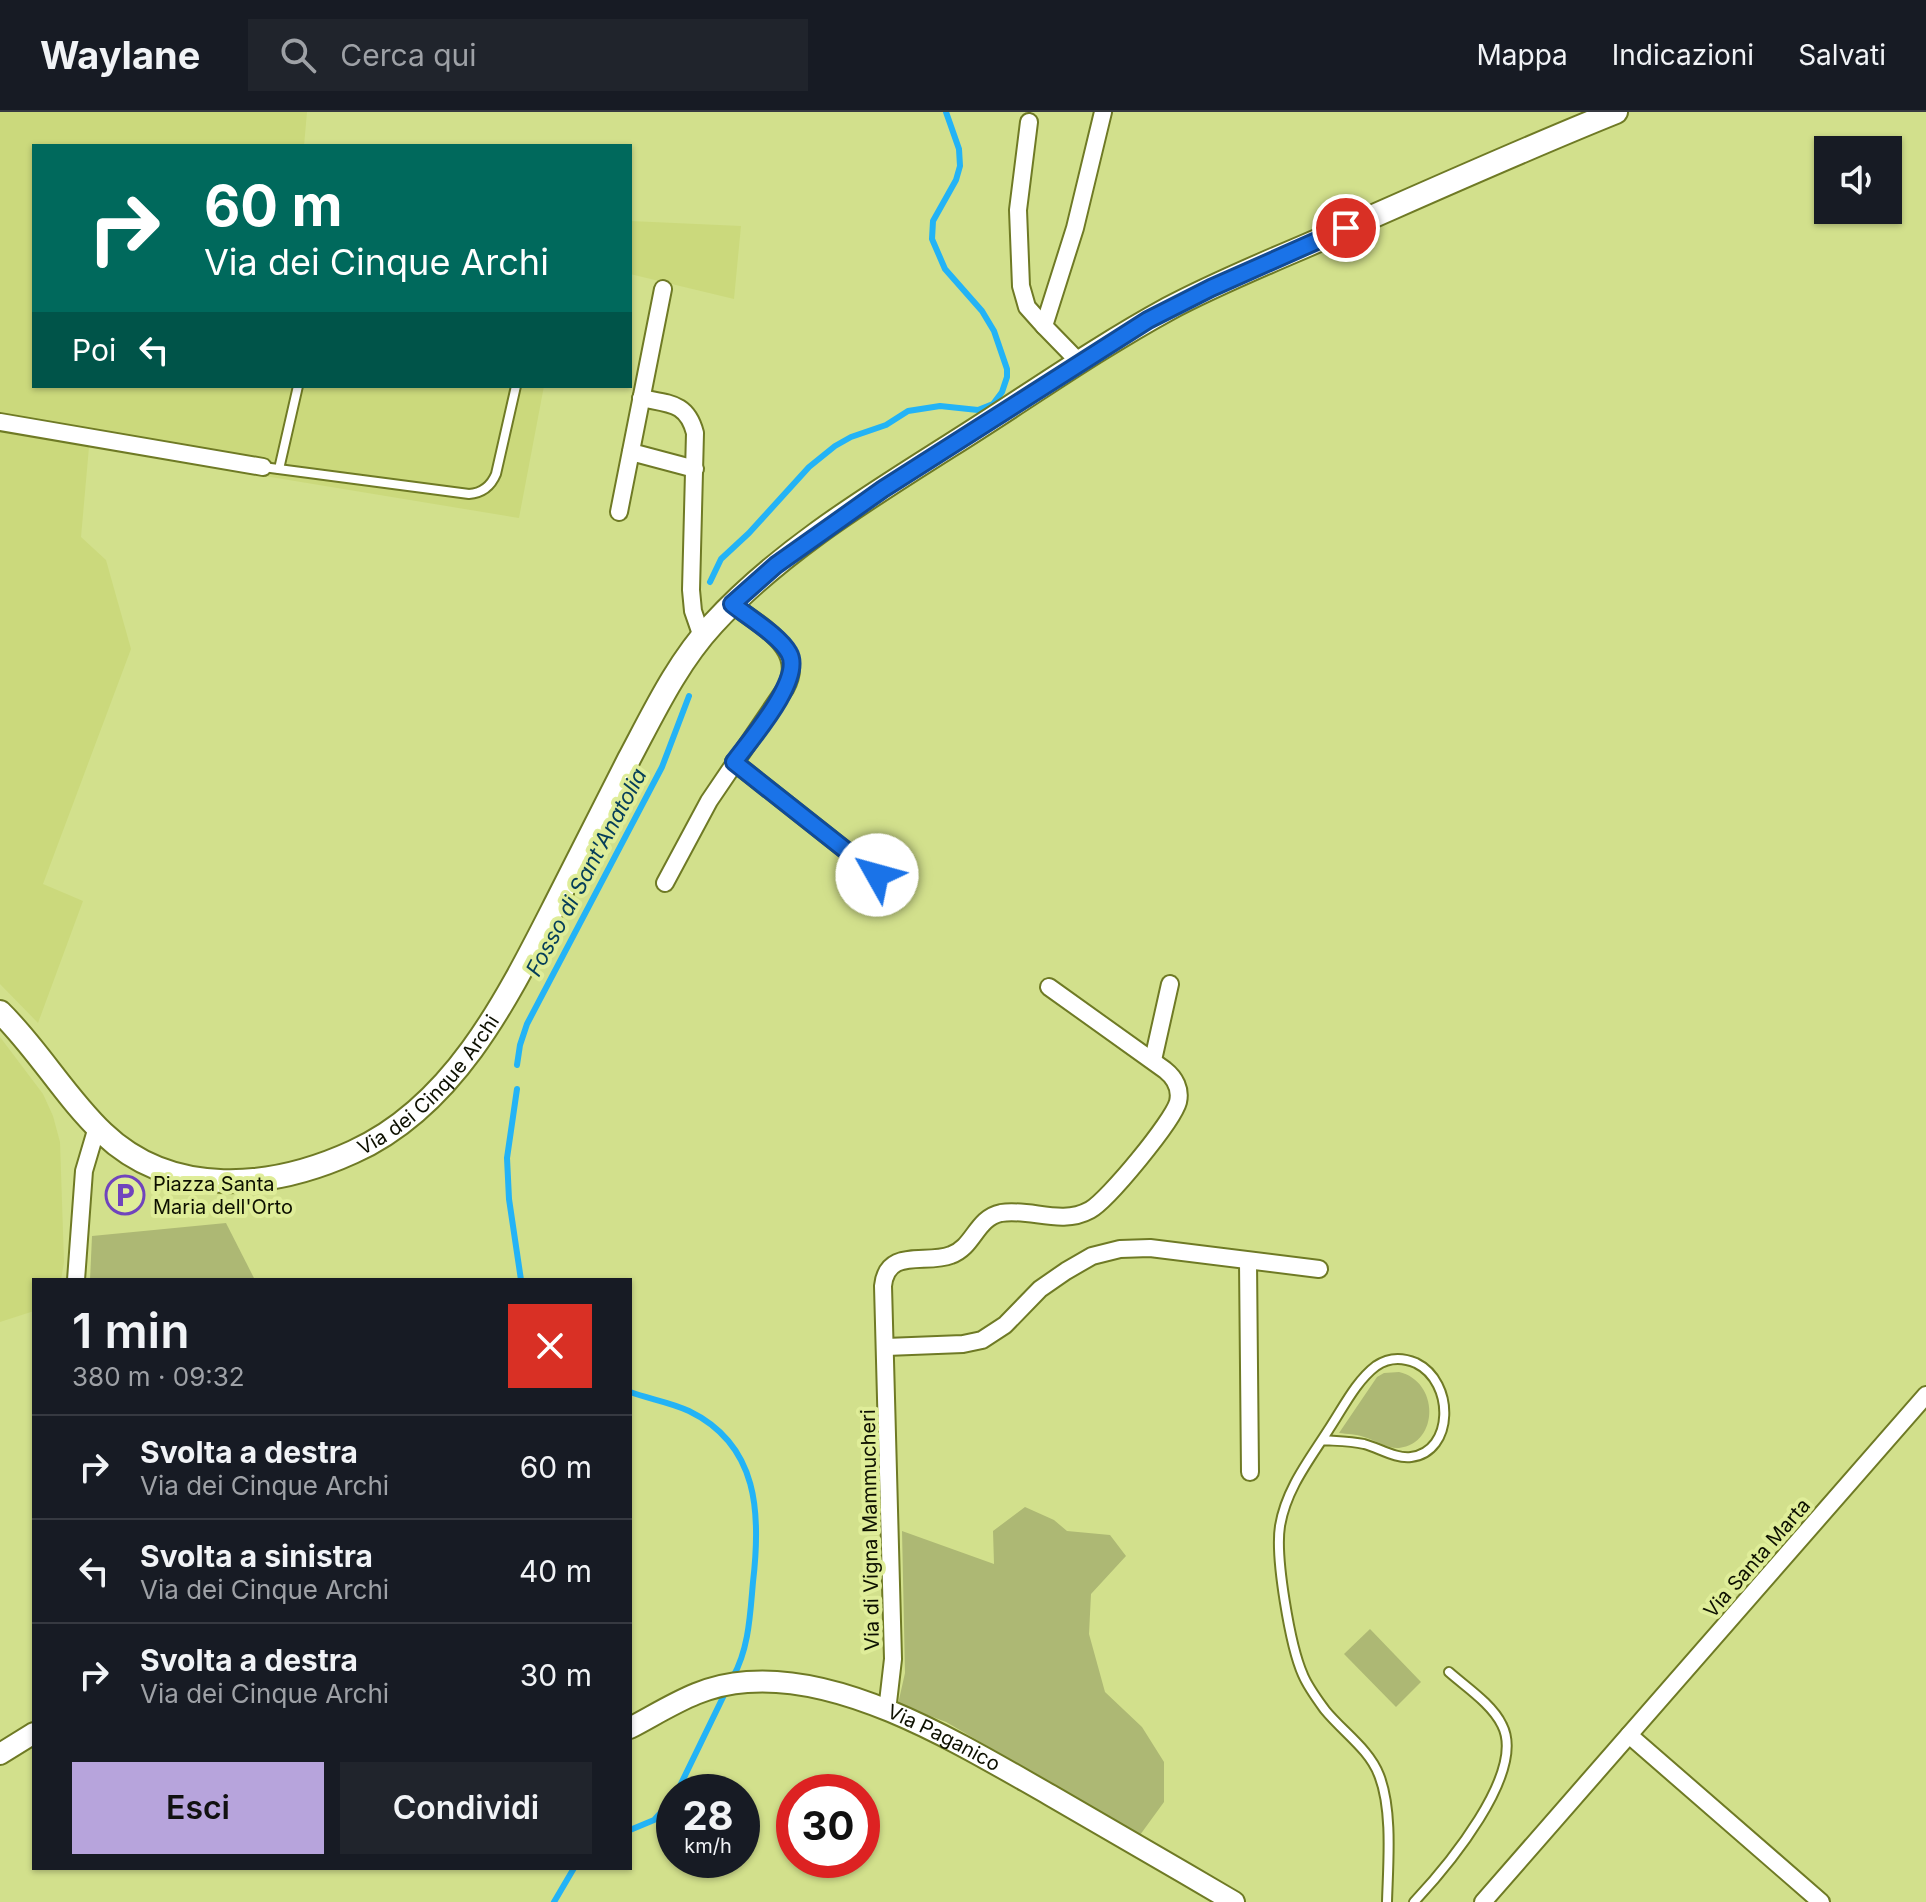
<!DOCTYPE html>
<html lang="it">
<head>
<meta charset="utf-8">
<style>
  :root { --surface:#171b24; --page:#20242c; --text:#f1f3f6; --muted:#9ea1a6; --line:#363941; --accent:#b7a4dc }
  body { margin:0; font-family:Inter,sans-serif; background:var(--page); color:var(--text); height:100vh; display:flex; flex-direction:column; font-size:30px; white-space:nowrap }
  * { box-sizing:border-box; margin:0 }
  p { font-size:26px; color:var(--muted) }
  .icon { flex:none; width:44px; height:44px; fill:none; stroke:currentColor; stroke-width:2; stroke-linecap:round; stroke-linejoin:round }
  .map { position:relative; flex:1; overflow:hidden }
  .drawer { position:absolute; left:32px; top:1166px; width:600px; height:592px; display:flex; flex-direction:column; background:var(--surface); border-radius:0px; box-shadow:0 2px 6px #0004 }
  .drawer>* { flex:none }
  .top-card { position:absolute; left:32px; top:32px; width:600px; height:244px; border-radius:0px; box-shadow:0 2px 6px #0004; background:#00695c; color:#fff; overflow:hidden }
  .buttons { position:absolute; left:1814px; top:24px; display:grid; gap:16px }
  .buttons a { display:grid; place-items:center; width:88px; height:88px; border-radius:0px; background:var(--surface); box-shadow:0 2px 6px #0004; font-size:40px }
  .speed { position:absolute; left:656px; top:1662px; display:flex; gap:16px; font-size:40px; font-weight:700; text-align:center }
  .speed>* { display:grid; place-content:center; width:104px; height:104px; border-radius:50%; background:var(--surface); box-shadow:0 2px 6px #0004; line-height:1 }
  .speed small { font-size:20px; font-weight:400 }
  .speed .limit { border:12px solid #d22; background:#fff; color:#111 }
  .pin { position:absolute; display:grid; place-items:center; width:68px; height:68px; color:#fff; margin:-34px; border:4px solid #fff; border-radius:50%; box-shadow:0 2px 8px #0007 }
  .me { position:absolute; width:88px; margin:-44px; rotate:308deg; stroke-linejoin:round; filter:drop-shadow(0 0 6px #0008) }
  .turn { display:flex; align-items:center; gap:28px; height:168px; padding:0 40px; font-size:36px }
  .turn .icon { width:104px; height:104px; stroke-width:2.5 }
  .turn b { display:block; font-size:56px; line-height:68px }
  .then { display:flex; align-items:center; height:76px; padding:0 40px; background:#0003; gap:16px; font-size:30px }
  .round { display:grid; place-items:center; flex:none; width:84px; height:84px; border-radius:0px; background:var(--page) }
  .headline { display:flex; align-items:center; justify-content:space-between; height:136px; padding:0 40px }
  h1 { font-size:48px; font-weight:600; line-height:60px }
  .action { display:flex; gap:16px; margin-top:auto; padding:16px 40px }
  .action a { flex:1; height:92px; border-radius:0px; background:var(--accent); color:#111; font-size:32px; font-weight:600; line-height:92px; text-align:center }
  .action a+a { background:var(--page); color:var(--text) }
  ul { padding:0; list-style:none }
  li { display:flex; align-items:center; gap:24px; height:104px; padding:0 40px; border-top:2px solid var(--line) }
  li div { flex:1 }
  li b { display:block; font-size:30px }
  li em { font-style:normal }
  header { display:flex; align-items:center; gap:48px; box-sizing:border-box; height:112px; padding:0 40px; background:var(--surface); border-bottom:2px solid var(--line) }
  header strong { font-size:38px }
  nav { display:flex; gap:44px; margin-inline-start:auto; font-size:28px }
  .search { width:560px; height:72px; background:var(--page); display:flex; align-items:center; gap:20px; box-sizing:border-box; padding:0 28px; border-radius:0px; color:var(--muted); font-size:30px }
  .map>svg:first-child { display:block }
</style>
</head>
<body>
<header>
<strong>Waylane</strong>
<div class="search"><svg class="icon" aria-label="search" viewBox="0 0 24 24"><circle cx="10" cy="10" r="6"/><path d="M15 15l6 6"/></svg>Cerca qui</div>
<nav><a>Mappa</a><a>Indicazioni</a><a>Salvati</a></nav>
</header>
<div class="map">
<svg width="1926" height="1790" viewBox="0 0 1926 1790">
  <rect width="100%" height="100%" fill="#d2e08c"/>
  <g fill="#cbd97c">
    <path d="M 0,0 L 307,0 L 304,34 L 34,34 L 34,274 L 544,274 L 519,406 L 89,335 L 81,425 L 106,448 L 131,537 L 43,772 L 83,789 L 38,911 L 0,872 Z"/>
    <path d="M 630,109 L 741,114 L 734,187 L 630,162 Z"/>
    <path d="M 0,925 L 43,982 L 53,1004 L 60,1030 L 64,1150 L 61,1168 L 34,1168 L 34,1199 L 0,1210 Z"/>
  </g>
  <g fill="#adb874">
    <path d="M 226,1111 L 255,1168 L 90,1168 L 92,1124 Z"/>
    <path d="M 1399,1260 C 1439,1269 1440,1331 1399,1336 C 1388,1337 1375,1328 1364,1325 C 1356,1322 1347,1322 1339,1321 L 1377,1265 L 1384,1261 Z"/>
    <path d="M 1025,1395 L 1054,1408 L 1067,1419 L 1110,1423 L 1126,1444 L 1091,1482 L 1089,1522 L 1105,1580 L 1142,1615 L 1164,1650 L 1164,1690 L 1140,1723 L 946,1610 L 898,1592 L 905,1561 L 902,1419 L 994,1452 L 993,1419 Z"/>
    <path d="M 1370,1517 L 1421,1570 L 1396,1595 L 1344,1542 Z"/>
  </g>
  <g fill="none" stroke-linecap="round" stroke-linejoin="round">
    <g stroke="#23b3f6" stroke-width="6">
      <path d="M 710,470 L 721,447 L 749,421 L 809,355 L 835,334 L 851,325 L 886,313 L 908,299 L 940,294 L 978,298 L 993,292 L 1002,280 L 1007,265 L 1007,257 L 994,219 L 982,199 L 945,157 L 932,127 L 933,109 L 956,68 L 960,54 L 959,37 L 946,0"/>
      <path d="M 517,953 L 520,933 L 527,912 L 662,655 L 689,584"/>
      <path d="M 517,977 L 507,1046 L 509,1087 L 521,1168"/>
      <path d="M 630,1280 C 649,1287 670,1290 689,1299 C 759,1333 761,1402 753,1470 C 750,1503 749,1536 733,1565"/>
      <path d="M 677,1680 L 726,1579"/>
      <path d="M 630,1718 L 654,1708 L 674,1686"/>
      <path d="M 554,1790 L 574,1756"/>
    </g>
    <defs>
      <g id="service">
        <path d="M 263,355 L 469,382 C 483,381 491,374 496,362 L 516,274"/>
        <path d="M 279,357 L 298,274"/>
        <path d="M 1322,1328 C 1336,1329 1351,1329 1364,1332 C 1379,1336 1396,1347 1411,1345 C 1454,1340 1455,1270 1416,1251 C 1402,1245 1389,1245 1376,1254 C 1356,1269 1343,1296 1329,1317 C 1310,1347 1286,1377 1280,1414 C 1275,1445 1290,1534 1303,1563 C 1308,1575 1317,1587 1325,1598 C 1343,1620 1369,1637 1379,1663 C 1393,1698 1388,1753 1387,1790"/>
        <path d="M 1414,1790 C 1445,1757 1527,1661 1502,1613 C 1492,1592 1466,1575 1449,1560"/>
      </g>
      <g id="minor">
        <path d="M 1029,10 L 1018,98 L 1021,174 L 1027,195 L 1044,214"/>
        <path d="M 1080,251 L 1044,214 L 1075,116 L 1103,0"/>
        <path d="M 641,286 C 669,292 687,290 695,321 L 691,478 L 693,499 L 702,525"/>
        <path d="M 0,310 L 263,355"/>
        <path d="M 631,340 L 695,357"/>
        <path d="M 619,400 L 663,177"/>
        <path d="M 734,650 L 877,763"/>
        <path d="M 665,771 L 709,689 L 785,577 C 808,536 759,514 732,492"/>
        <path d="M 1153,948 L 1170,872"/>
        <path d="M 1248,1149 L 1250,1360"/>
        <path d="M 76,1168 L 84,1059 L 97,1015"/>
        <path d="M 886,1235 L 963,1232 L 982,1228 L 1005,1213 L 1040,1177 L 1066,1159 L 1092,1144 L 1120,1137 L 1150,1136 L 1319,1157"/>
        <path d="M 887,1599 L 893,1547 L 883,1174 C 887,1135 926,1153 951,1143 C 974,1135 976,1106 1001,1101 C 1031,1096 1061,1114 1090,1098 C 1108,1088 1173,1009 1178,990 C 1181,977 1175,966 1165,958 L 1049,875"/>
        <path d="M 1629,1623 L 1821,1790"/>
        <path d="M 1483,1790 L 1926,1283"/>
      </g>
      <g id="tertiary">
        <path id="s1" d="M 630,1616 C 670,1595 700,1573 747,1570 C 849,1562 965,1635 1050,1683 C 1112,1719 1173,1754 1234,1790"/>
        <path d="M 0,1642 L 34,1621"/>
      </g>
      <g id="secondary">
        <path id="s2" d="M 0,900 C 38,937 65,985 103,1021 C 172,1087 272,1077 353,1040 C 455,994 508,885 557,789 C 581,742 605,695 629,647 C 654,600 677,551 713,512 C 780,439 869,385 951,333 C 1023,288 1093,238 1168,197 C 1224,167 1284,144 1342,118 C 1433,78 1524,37 1616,0"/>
      </g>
    </defs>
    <use href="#service" stroke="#6f7a25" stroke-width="12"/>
    <use href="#minor" stroke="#6f7a25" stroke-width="20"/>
    <use href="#tertiary" stroke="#6f7a25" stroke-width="24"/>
    <use href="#secondary" stroke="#6f7a25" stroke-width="26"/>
    <use href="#service" stroke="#fff" stroke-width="8"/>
    <use href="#minor" stroke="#fff" stroke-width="16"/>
    <use href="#tertiary" stroke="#fff" stroke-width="20"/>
    <use href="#secondary" stroke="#fff" stroke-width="22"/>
  </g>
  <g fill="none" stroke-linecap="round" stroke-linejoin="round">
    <defs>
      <path id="route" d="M 877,763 L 734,650 C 750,628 804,567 789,541 C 780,524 748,505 732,492 L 776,453 L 883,377 L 1148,208 L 1211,176 L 1346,116"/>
    </defs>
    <use href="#route" stroke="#114b97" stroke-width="20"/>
    <use href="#route" stroke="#1a73e8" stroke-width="14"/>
  </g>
  <defs>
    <symbol id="parking-ring" viewBox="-11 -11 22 22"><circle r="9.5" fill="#dfed99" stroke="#7044bd" stroke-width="1.5"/><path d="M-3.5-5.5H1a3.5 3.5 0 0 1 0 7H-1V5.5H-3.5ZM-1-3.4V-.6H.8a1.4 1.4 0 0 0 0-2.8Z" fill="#7044bd"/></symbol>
  </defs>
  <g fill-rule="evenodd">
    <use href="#parking-ring" x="103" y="1061" width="44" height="44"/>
  </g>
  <g text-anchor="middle" stroke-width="8" stroke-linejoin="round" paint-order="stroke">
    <g font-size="20" fill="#0d1000" stroke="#dfed99">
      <text dy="7" stroke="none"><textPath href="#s2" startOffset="528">Via dei Cinque Archi</textPath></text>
      <text transform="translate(870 1418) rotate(-91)" y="7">Via di Vigna Mammucheri</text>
      <text transform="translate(1757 1446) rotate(-49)" y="7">Via Santa Marta</text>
      <text dy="7" stroke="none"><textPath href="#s1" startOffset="334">Via Paganico</textPath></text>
    </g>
    <g font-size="20" fill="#0d1000" stroke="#dfed99" text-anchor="start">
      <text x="153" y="1079">Piazza Santa<tspan x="153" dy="23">Maria dell'Orto</tspan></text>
    </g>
    <g font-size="22" font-style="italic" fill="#053e59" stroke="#dfed99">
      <text transform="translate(586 760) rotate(-62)" y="8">Fosso di Sant'Anatolia</text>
    </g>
  </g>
</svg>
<div class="buttons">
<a><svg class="icon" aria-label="sound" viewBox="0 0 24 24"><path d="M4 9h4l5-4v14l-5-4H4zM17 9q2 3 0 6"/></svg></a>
</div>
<div class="speed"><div>28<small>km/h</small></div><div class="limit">30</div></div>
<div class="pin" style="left:1346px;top:116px;background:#d93025"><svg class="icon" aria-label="arrive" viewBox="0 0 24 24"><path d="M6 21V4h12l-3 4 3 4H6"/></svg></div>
<svg class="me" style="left:877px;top:763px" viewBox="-20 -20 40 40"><circle r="19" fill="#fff"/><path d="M0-13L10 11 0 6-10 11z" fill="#1a73e8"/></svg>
<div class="top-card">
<div class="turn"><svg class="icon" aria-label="right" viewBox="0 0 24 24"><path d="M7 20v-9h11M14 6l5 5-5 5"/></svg><div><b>60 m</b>Via dei Cinque Archi</div></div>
<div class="then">Poi<svg class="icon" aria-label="left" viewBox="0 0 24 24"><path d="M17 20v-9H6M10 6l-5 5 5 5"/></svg></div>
</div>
<section class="drawer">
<div class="headline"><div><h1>1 min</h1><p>380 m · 09:32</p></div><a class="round" style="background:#d93025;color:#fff"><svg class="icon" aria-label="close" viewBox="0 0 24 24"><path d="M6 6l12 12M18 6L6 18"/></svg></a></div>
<ul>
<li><svg class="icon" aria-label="right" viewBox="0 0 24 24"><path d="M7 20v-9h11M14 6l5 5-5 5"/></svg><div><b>Svolta a destra</b><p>Via dei Cinque Archi</p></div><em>60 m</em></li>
<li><svg class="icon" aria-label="left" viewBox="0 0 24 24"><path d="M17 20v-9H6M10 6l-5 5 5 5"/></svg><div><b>Svolta a sinistra</b><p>Via dei Cinque Archi</p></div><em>40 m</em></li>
<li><svg class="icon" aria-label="right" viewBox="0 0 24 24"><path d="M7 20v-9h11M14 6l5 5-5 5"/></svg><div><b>Svolta a destra</b><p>Via dei Cinque Archi</p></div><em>30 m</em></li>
</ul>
<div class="action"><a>Esci</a><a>Condividi</a></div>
</section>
</div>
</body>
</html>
